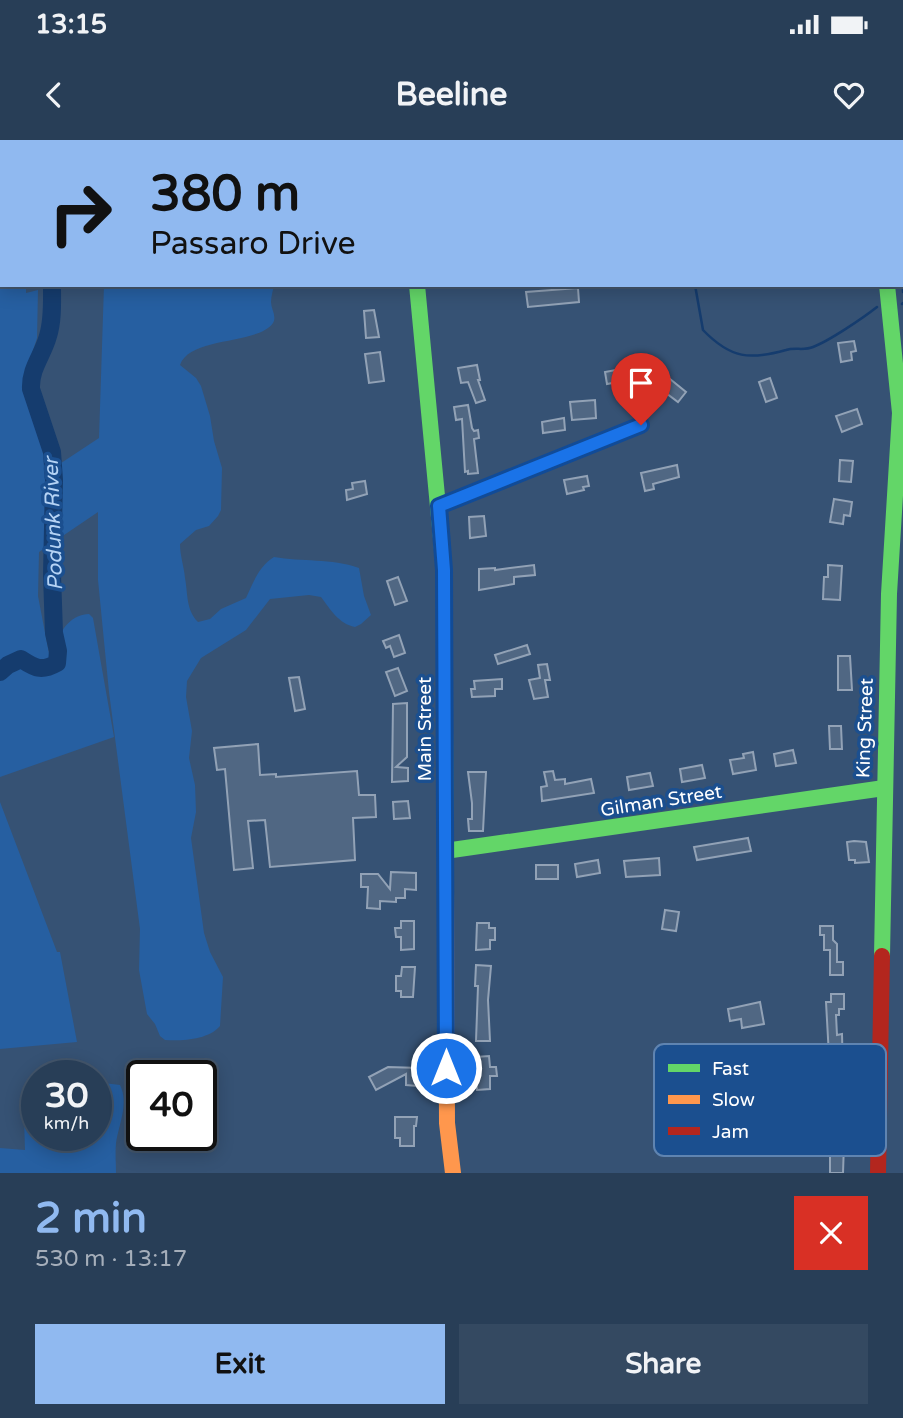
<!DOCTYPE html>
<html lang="en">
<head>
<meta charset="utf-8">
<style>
  :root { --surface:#283e57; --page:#344961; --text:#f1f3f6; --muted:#a5aeba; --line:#44576d; --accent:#90b9f0 }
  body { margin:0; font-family:"Varela Round",sans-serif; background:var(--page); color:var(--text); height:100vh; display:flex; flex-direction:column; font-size:26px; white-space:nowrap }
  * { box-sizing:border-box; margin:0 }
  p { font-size:23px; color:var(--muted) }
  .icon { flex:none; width:38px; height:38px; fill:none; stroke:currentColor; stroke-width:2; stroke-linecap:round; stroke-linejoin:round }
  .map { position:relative; height:1033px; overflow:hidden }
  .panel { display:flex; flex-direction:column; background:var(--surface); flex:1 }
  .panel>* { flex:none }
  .top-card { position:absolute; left:0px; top:0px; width:903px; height:147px; box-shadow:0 4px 18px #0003,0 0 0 2px var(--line); background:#90b9f0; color:#111; overflow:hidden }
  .speed { position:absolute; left:21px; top:920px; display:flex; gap:14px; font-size:35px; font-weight:700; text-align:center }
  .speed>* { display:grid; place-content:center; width:91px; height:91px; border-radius:50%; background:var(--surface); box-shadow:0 4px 18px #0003,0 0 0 2px var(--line); line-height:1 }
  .speed small { font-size:18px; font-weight:400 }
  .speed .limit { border:4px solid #111; border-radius:10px; background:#fff; color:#111 }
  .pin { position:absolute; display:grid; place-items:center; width:60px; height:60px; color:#fff; margin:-72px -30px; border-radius:50% 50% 50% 0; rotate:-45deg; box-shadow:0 0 7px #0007 }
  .pin .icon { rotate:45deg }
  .me { position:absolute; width:77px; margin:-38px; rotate:0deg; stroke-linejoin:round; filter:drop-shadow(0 0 5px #0008) }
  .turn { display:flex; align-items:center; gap:24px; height:147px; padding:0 35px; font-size:32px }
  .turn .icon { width:91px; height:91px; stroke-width:2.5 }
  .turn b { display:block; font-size:49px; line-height:60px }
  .round { display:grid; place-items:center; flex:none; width:74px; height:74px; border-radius:0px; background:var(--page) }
  .headline { display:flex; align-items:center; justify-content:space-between; height:119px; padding:0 35px }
  h1 { font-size:42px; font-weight:700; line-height:52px; color:var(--accent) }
  .primary-button { display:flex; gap:14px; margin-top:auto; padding:14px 35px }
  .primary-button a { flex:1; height:80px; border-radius:0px; background:var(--accent); color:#111; font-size:28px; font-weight:700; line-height:80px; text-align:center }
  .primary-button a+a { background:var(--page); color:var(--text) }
  .status { display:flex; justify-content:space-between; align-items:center; height:49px; padding:0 35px; background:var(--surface); direction:ltr }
  .status svg { height:19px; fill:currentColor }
  header { display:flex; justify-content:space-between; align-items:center; height:91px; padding:0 35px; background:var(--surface); font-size:32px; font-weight:700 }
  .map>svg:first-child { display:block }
</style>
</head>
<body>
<div class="status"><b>13:15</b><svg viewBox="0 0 49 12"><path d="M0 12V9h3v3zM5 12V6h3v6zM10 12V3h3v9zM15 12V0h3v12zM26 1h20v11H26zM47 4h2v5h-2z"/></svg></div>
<header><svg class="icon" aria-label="back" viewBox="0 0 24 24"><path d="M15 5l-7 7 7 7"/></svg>Beeline<svg class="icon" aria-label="heart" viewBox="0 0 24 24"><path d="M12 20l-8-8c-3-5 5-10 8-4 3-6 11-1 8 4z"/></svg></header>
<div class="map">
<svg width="903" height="1033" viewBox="0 0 903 1033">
  <rect width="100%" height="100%" fill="#365274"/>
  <g fill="#265fa1">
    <path d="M 0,0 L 51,0 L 2,2 L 2,145 L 26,145 L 26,153 L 38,150 L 37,198 L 29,223 L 29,245 L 45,291 L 49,331 L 99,298 L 104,145 L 274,145 C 273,151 271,156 271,162 C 271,169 277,176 273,183 C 258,205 190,196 180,225 L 196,238 L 201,246 L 210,276 L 214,301 L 222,328 L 221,370 L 218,376 L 209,386 L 196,390 L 180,404 C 180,416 184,426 185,438 C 188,454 186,470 198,482 L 210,479 L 221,469 L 246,458 C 253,443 259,426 274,417 C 302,422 331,418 359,428 L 364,456 L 371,475 L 361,484 L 355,487 C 339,484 330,469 321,457 L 309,455 L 270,459 L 246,490 L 201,518 L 187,541 L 186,557 L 192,591 L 189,618 L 195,645 L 196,672 L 191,698 L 204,793 L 210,812 L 223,837 L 220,886 C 208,900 182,901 165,900 L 160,896 L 155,884 L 147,874 L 139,830 L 140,789 L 109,552 L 98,440 L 98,372 L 39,412 L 38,456 L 51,524 C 57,517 54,511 57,503 C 61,488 73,474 89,474 L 93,478 L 114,597 L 0,637 Z"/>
    <path d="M 0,662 L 57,812 L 60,812 L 77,902 L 0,909 Z"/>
    <path d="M 96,942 L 120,945 C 129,963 119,984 116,1003 C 115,1013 116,1023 116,1033 L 0,1033 L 0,1008 L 25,1010 L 24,979 L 30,954 L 37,951 L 37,996 L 96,996 Z"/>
  </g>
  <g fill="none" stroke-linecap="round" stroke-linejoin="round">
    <g stroke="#153c6e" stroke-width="2.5">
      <path d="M 667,0 L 667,2"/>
      <path d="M 903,129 L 903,152"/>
      <path d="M 695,145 L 703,190 C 731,219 750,220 786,210 C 795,207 804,211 813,207 C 829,201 863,178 877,167"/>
      <path d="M 902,164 L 903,163"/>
    </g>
    <g stroke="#153c6e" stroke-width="18">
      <path d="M 55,0 L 55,2"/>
      <path d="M 0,532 L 8,525 L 21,519 C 35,528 41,532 57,523 L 58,511 L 54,493 L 52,435 L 54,340 L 52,312 L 31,249 C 30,228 43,215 48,196 C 53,180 52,162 52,145"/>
    </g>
  </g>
  <g fill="#506783" stroke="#92a2b6" stroke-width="2">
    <path d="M 578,148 L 579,162 L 528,167 L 526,152 Z"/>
    <path d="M 374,170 L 379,197 L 366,198 L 364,171 Z"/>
    <path d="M 854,201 L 856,211 L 851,212 L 852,220 L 841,222 L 838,203 Z"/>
    <path d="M 380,212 L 384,241 L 369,243 L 365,214 Z"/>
    <path d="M 477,225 L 480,240 L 478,240 L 485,260 L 476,263 L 468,242 L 461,243 L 458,228 Z"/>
    <path d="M 632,227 L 634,239 L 607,244 L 605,232 Z"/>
    <path d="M 770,238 L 777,258 L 766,262 L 759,242 Z"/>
    <path d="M 670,239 L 686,252 L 678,262 L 662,250 Z"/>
    <path d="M 595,260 L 596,278 L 572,280 L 570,262 Z"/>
    <path d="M 468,265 L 472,288 L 474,291 L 478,290 L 479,298 L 474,299 L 478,333 L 468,334 L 468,331 L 465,332 L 462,279 L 456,280 L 454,267 Z"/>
    <path d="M 857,269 L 862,284 L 842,292 L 836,276 Z"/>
    <path d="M 564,278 L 565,290 L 543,293 L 542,282 Z"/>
    <path d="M 840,320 L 853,321 L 851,342 L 839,341 Z"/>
    <path d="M 677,325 L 679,337 L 653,344 L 654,349 L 645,351 L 641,333 Z"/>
    <path d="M 587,336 L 589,346 L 583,347 L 584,350 L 567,354 L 564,340 Z"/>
    <path d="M 365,341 L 367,354 L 347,360 L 346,350 L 353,349 L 352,343 Z"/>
    <path d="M 834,359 L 852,362 L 850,376 L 844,375 L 843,384 L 830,382 Z"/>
    <path d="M 484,376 L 486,396 L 470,398 L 469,377 Z"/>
    <path d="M 534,425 L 535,435 L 514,437 L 514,444 L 479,450 L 479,429 L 495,428 L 495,430 Z"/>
    <path d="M 828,425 L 842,426 L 840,460 L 823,459 L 824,437 L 828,437 Z"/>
    <path d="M 398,437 L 407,461 L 395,465 L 387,441 Z"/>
    <path d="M 399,495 L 405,513 L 394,517 L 390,506 L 386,508 L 383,501 Z"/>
    <path d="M 527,505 L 530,514 L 498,524 L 495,515 Z"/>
    <path d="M 838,516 L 850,516 L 852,550 L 838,550 Z"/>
    <path d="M 547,524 L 550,540 L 545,540 L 548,557 L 534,559 L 529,540 L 540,538 L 538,525 Z"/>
    <path d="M 398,528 L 407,551 L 395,556 L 386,532 Z"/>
    <path d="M 299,537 L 305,569 L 295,571 L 289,538 Z"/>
    <path d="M 502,539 L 502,549 L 495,549 L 495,556 L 472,557 L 471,549 L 475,549 L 474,541 Z"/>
    <path d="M 407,563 L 407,617 L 396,627 L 408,628 L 408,641 L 392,642 L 393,564 Z"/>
    <path d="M 829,586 L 841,586 L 842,609 L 830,609 Z"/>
    <path d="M 258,604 L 260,635 L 276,634 L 276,637 L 357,631 L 359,655 L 375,655 L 376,677 L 353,678 L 355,720 L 270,727 L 265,680 L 248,681 L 253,728 L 234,730 L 225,629 L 217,630 L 214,608 Z"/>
    <path d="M 793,610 L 796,623 L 776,626 L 774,614 Z"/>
    <path d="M 753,612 L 756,630 L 733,634 L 730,620 L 744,618 L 743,614 Z"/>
    <path d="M 702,625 L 705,638 L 682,642 L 680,629 Z"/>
    <path d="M 553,631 L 555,640 L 565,639 L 565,644 L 591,639 L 594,653 L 542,661 L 541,647 L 547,646 L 544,632 Z"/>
    <path d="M 468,632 L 486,632 L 483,691 L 469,691 L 468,679 L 472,679 L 472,663 Z"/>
    <path d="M 650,633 L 653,646 L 629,650 L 627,637 Z"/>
    <path d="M 408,661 L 410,678 L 394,679 L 393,662 Z"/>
    <path d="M 748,698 L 751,711 L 697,720 L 694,707 Z"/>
    <path d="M 854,701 L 866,702 L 869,722 L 855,723 L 855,720 L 849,720 L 847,702 Z"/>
    <path d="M 659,718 L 660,735 L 626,737 L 624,721 Z"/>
    <path d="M 598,720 L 600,733 L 577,737 L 575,724 Z"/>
    <rect x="536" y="725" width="22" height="14"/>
    <path d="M 391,732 L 416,733 L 416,750 L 405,749 L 405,758 L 396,758 L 396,762 L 380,761 L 380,769 L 367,768 L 368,747 L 361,747 L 361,734 L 378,734 L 390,749 Z"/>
    <path d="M 665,770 L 679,772 L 676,791 L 662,789 Z"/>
    <path d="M 401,781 L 414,781 L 414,809 L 401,810 L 401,797 L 396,797 L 395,788 L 401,788 Z"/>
    <path d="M 477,783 L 489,783 L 489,788 L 495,788 L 495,800 L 490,800 L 490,809 L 476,810 Z"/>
    <path d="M 820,786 L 833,786 L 833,800 L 837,804 L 837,822 L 843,822 L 843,835 L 830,835 L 830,810 L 824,810 L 824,795 L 820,795 Z"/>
    <path d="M 476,825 L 491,826 L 488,860 L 490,901 L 476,901 L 478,846 L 475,846 Z"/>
    <path d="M 402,827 L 415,827 L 413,857 L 401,857 L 401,851 L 396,851 L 396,836 L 401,836 Z"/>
    <path d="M 831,854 L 844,854 L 844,869 L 839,869 L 839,875 L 836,875 L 837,895 L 842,894 L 843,934 L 830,934 L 826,862 L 831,862 Z"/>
    <path d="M 760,862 L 764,884 L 742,888 L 741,879 L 730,881 L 728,869 Z"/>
    <path d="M 489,916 L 490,927 L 496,927 L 497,936 L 490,936 L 490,949 L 477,950 L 476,917 Z"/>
    <path d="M 388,927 L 420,928 L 417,946 L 406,945 L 406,934 L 376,950 L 369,937 Z"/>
    <path d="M 395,977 L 417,977 L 416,986 L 414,986 L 414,1006 L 400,1006 L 400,998 L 395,998 Z"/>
    <path d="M 830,995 L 842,995 L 842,1003 L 844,1003 L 843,1033 L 830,1033 Z"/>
  </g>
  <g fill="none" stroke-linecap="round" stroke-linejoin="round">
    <g stroke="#7d92a8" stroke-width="12">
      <path d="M 888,2 L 889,0"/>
      <path d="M 439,366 L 641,285"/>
    </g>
    <g stroke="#63d668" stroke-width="16">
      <path d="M 402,0 L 403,2"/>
      <path d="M 417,145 L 444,430 L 446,749"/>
      <path d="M 445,711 L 884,648"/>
      <path d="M 882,816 L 889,454 L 900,273 L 887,145"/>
    </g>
    <path stroke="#ff974d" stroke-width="16" d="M 446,749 L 447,983 L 453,1033"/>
    <path stroke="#b3261e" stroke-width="16" d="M 878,1033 L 882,816"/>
  </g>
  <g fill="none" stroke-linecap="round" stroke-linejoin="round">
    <defs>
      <path id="route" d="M 446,928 L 444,430 L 439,366 L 641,285"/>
    </defs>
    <use href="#route" stroke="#114b97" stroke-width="18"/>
    <use href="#route" stroke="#1a73e8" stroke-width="12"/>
  </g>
  <g text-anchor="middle" stroke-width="7" stroke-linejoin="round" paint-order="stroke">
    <g font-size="19" fill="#fff" stroke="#1b4f8f">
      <text transform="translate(864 588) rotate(-88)" y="7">King Street</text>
      <text transform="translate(424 589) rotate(-90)" y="7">Main Street</text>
      <text transform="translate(661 660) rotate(-9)" y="7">Gilman Street</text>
    </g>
    <g font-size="21" font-style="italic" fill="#b5d3f5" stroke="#1b4f8f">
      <text transform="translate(53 384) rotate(-92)" y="7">Podunk River</text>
    </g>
  </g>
  <rect x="654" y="904" width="232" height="112" rx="10" fill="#1b4f8f" stroke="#5f84b1" stroke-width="2"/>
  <rect x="668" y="924" width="32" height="8" fill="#63d668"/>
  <rect x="668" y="955" width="32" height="9" fill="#ff974d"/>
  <rect x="668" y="987" width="32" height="8" fill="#b3261e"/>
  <g font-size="19" fill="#fff">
    <text x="712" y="935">Fast</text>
    <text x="712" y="966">Slow</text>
    <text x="712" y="998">Jam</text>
  </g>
</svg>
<div class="speed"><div>30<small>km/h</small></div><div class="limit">40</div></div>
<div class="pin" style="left:641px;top:285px;background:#d93025"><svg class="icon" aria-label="arrive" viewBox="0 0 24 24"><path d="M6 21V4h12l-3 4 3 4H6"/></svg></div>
<svg class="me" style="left:446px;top:928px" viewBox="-20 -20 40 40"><circle r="17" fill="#1a73e8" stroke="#fff" stroke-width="3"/><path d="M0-11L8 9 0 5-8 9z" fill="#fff"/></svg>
<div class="top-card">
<div class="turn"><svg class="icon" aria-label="right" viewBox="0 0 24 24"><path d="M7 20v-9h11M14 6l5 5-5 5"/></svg><div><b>380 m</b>Passaro Drive</div></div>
</div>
</div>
<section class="panel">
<div class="headline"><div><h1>2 min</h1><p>530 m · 13:17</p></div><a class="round" style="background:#d93025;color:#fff"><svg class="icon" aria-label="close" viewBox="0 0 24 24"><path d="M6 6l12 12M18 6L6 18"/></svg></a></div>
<div class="primary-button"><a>Exit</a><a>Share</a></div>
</section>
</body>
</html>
